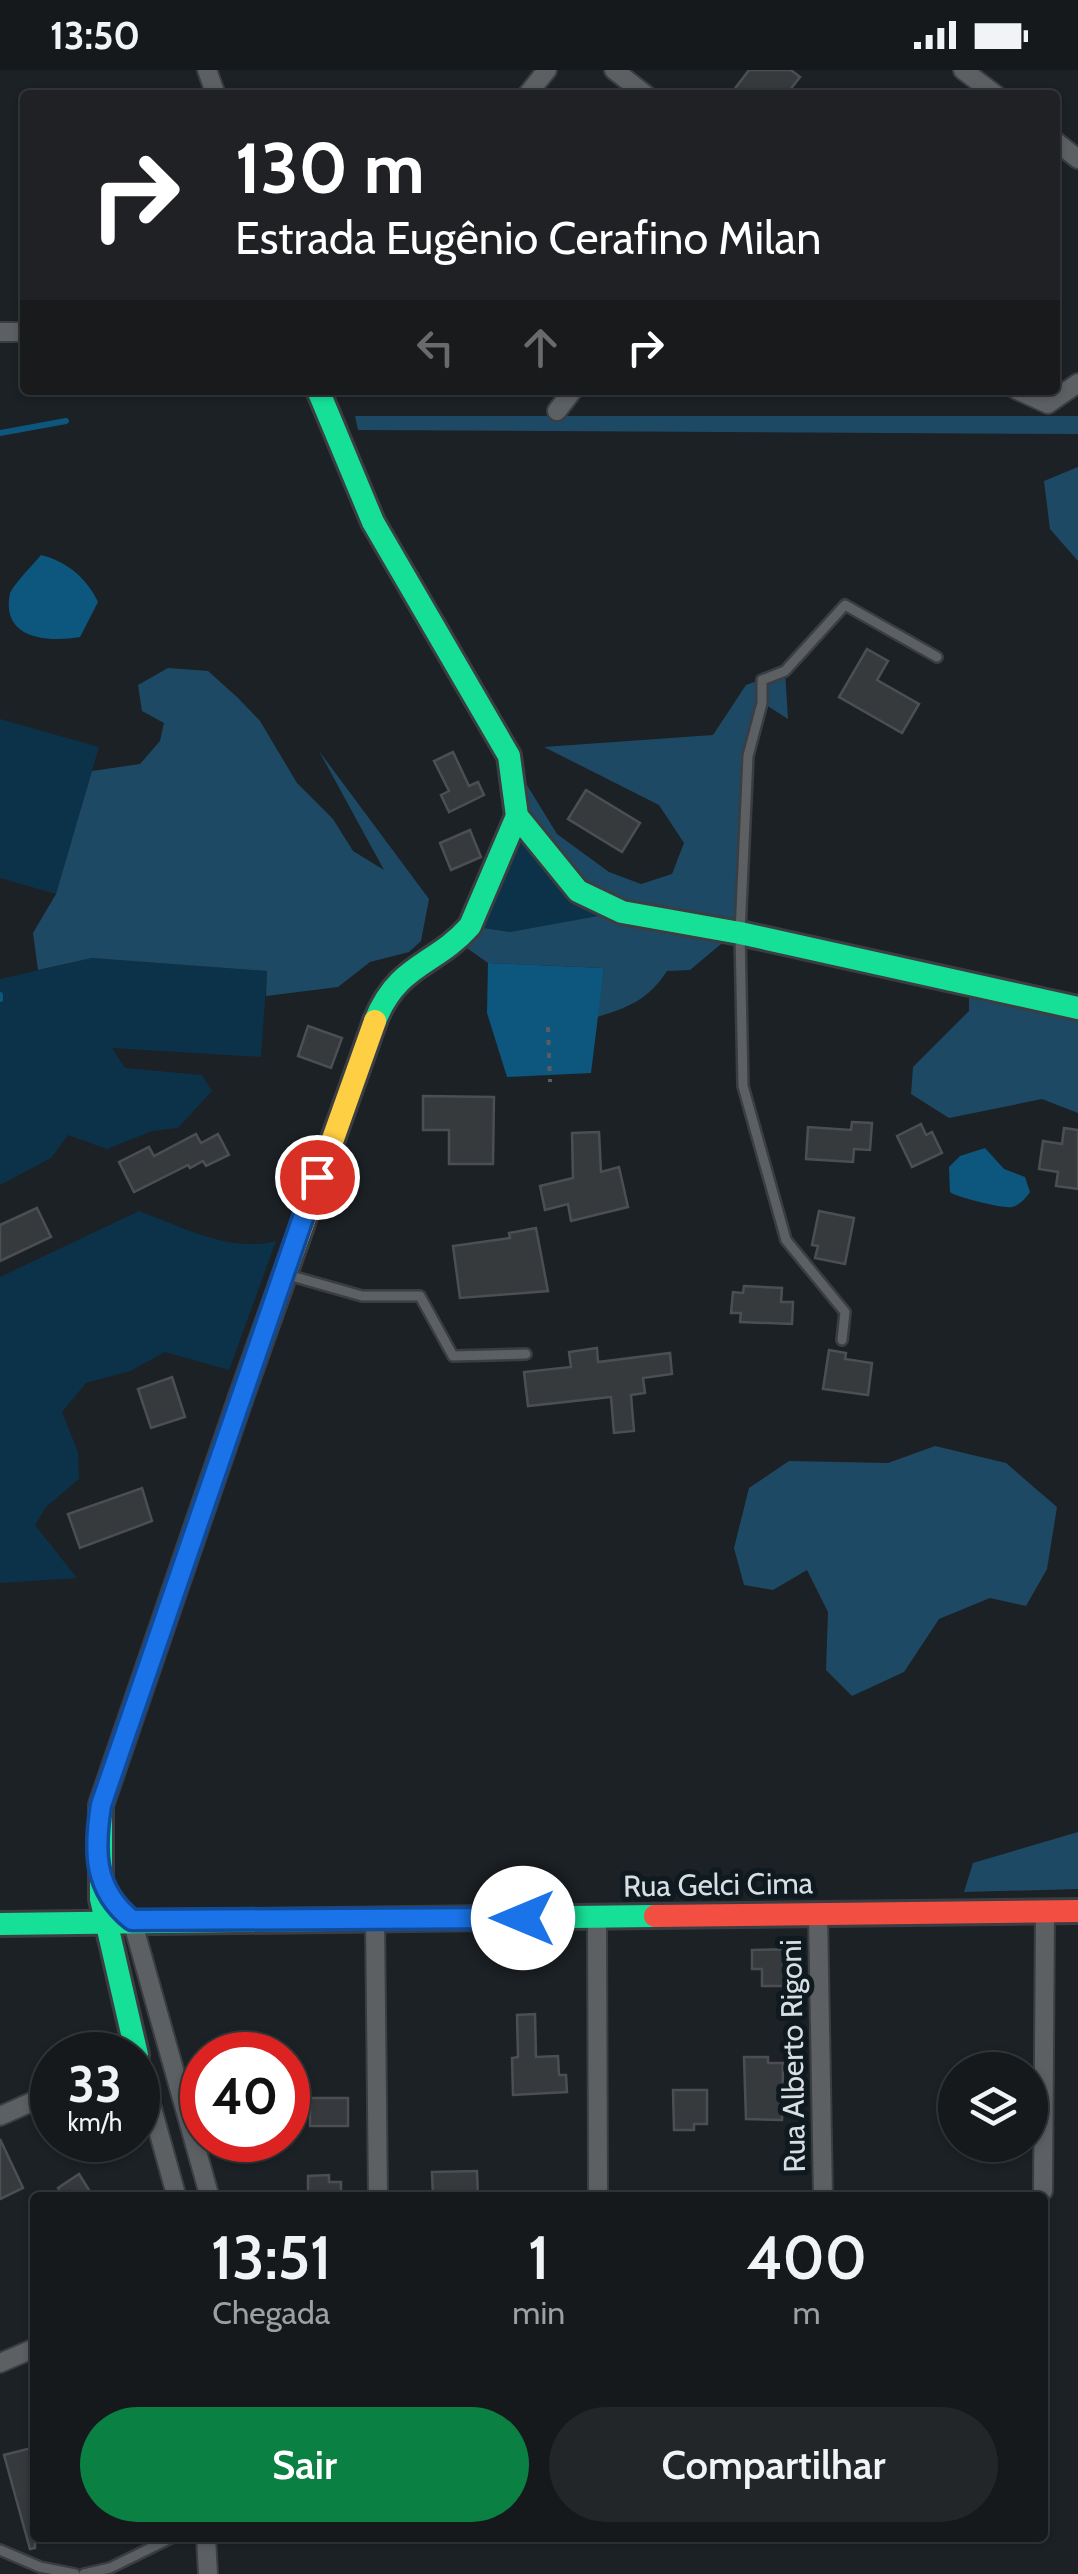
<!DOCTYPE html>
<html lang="pt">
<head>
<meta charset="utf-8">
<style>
  :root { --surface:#15191c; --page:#222629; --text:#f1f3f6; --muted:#9da0a3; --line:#34383b; --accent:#0b8043 }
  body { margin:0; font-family:Cabin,sans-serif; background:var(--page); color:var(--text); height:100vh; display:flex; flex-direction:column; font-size:38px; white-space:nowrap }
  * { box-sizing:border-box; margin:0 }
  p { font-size:32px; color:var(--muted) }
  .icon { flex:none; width:55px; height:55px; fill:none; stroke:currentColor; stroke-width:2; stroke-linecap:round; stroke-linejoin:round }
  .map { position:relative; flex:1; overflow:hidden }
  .panel { position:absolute; left:30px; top:2122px; width:1018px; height:350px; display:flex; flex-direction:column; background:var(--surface); border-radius:10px; box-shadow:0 2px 8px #0004,0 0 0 2px var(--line) }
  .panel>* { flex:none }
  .hud { position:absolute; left:20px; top:20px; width:1040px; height:305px; border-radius:10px; box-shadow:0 2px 8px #0004,0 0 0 2px var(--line); background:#202124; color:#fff; overflow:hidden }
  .tools { position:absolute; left:938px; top:1982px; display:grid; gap:20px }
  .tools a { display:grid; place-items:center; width:110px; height:110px; border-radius:50%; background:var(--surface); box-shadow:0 2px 8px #0004,0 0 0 2px var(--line); font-size:50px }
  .speed { position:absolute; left:30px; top:1962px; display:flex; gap:20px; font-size:50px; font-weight:700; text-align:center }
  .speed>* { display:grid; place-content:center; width:130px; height:130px; border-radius:50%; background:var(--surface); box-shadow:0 2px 8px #0004,0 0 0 2px var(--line); line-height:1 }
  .speed small { font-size:25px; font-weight:400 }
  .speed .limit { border:15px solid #d22; background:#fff; color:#111 }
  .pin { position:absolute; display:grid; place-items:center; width:85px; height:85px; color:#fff; margin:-42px; border:5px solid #fff; border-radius:50%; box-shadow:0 2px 10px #0007 }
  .me { position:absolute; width:110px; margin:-55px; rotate:270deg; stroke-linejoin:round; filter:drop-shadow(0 0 8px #0008) }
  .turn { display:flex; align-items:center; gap:35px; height:210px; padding:0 50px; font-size:45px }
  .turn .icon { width:130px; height:130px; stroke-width:2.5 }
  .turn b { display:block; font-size:70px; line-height:85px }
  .lanes { display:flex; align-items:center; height:95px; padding:0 50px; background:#0003; justify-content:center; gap:50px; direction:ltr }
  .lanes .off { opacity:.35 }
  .eta { display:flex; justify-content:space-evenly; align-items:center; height:170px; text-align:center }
  .eta b { font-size:60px; font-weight:600; line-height:70px }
  .cta { display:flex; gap:20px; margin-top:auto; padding:20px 50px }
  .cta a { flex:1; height:115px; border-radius:60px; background:var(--accent); color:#fff; font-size:40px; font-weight:600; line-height:115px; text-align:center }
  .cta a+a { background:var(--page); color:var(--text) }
  .status { display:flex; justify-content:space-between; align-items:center; height:70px; padding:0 50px; background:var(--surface); direction:ltr }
  .status svg { height:28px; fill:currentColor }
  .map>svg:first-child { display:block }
</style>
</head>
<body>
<div class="status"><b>13:50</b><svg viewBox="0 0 49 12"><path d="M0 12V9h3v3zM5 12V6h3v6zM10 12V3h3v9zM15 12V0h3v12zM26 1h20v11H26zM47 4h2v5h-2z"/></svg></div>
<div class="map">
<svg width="1078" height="2504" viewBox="0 0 1078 2504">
  <rect width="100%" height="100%" fill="#1c2125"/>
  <g fill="#0c3249">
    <path d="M 0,649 L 99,677 L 56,824 L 0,808 Z"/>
    <path d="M 517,746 L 622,842 L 510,862 L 470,856 Z"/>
    <path d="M 92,888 L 267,901 L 261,987 L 112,978 L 125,998 L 202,1005 L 212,1021 L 178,1058 L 152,1061 L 107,1079 L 68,1065 L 51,1088 L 0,1115 L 0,909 Z"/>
    <path d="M 139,1141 C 183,1157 229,1183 276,1171 L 229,1300 L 165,1282 L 130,1301 L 86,1313 L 62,1342 L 78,1382 L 79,1409 L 46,1437 L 35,1455 L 77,1508 L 0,1513 L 0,1207 Z"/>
  </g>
  <g fill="#1e4965">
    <path d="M 355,346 L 1078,346 L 1078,364 L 358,360 Z"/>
    <path d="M 1078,397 L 1078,491 L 1050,459 L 1044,411 Z"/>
    <path d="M 168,598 L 208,601 L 237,627 L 260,651 L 297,713 L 333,749 L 353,781 L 384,800 L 319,681 L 429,829 L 421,871 L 409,882 L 370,892 L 338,917 L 266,926 L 267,901 L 92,888 L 38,900 L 33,863 L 56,824 L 92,701 L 140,694 L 160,671 L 164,653 L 142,641 L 138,615 Z"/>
    <path d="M 785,601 L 788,649 L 763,633 L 748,686 L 740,863 L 721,860 L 721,874 L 690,900 L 667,901 C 649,929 628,938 597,947 L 604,898 L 488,893 L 457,871 L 470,856 L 510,862 L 620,842 L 578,821 L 517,746 L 509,686 L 557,764 L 609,802 L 641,814 L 672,804 L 684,773 L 659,735 L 544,677 L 713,665 L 746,615 Z"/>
    <path d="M 969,915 L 1078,938 L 1078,1043 L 1042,1029 L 949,1048 L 911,1024 L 913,997 L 969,941 Z"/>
    <path d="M 935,1376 L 1006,1393 L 1057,1437 L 1047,1499 L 1026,1536 L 990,1528 L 939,1549 L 904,1602 L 852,1626 L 826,1600 L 828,1542 L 807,1500 L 773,1520 L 744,1515 L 734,1478 L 749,1418 L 789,1391 L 888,1393 Z"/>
    <path d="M 1078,1762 L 1078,1819 L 964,1822 L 973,1793 Z"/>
  </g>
  <g fill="#0d567e">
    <path d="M 41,485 C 66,491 87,508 98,532 L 80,567 C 51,572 0,571 10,523 C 17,510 32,496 41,485 Z"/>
    <path d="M 488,893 L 604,898 L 591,1003 L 507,1007 L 487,943 Z"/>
    <path d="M 985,1078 L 1004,1099 L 1025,1107 L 1030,1122 C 1026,1128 1020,1135 1012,1137 C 1004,1139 955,1127 950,1122 L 949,1097 L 960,1086 Z"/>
  </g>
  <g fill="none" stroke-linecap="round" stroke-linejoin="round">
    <g stroke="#0d567e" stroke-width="6">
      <path d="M 0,363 L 66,351"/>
      <path d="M 0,925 L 0,929"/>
    </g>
  </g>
  <g fill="#363a3d" stroke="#4b4f53" stroke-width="2.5">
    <path d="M 749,0 L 791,0 L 800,7 L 786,25 L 730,25 Z"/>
    <path d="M 867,579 L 888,591 L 877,610 L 919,634 L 902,663 L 839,627 Z"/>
    <path d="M 453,682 L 469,716 L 478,712 L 484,725 L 449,742 L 441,725 L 449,721 L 434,691 Z"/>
    <path d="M 586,720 L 640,753 L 622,782 L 568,749 Z"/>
    <path d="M 470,760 L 481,787 L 451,800 L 440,773 Z"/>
    <path d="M 308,956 L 342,968 L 331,998 L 298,986 Z"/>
    <path d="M 423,1026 L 494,1027 L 493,1094 L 449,1094 L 449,1060 L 423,1060 Z"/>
    <path d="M 852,1052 L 872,1053 L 870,1080 L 854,1079 L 853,1092 L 806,1089 L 808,1057 L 851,1060 Z"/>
    <path d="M 921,1054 L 926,1065 L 932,1062 L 942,1083 L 912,1097 L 897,1066 Z"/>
    <path d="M 1064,1058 L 1078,1060 L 1078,1119 L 1056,1116 L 1058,1102 L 1039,1099 L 1043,1071 L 1062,1074 Z"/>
    <path d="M 599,1062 L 601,1102 L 619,1097 L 628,1137 L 571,1151 L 568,1134 L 545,1140 L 540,1116 L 573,1108 L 572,1063 Z"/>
    <path d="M 196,1064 L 201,1073 L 218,1064 L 229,1085 L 206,1096 L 203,1091 L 190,1098 L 188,1095 L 134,1122 L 119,1092 L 149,1077 L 154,1086 Z"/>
    <path d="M 37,1138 L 51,1167 L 0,1191 L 0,1155 Z"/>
    <path d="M 819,1141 L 854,1148 L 845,1194 L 815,1188 L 818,1176 L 812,1175 Z"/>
    <path d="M 536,1158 L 548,1221 L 460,1228 L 453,1176 L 510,1168 L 509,1163 Z"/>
    <path d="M 744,1216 L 782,1218 L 781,1232 L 793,1232 L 792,1254 L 740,1252 L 741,1243 L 731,1243 L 733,1222 L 743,1223 Z"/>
    <path d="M 597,1278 L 598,1292 L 670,1283 L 672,1304 L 643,1308 L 645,1323 L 631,1325 L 634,1361 L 614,1363 L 611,1327 L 528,1336 L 524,1302 L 571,1297 L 569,1282 Z"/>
    <path d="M 829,1280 L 846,1283 L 845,1289 L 872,1293 L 868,1325 L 823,1319 Z"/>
    <path d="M 172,1307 L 185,1347 L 151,1358 L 138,1319 Z"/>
    <path d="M 142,1418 L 152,1451 L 80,1478 L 68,1444 Z"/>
    <path d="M 793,1879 L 792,1916 L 762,1916 L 762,1899 L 752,1899 L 752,1880 Z"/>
    <path d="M 535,1944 L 536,1987 L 558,1986 L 559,2005 L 566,2005 L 567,2022 L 513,2025 L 512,1988 L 518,1987 L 517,1945 Z"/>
    <path d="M 744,1987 L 768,1987 L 768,1993 L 783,1993 L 782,2050 L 746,2049 Z"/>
    <path d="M 673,2020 L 707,2020 L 707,2054 L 694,2054 L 694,2060 L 674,2060 Z"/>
    <rect x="310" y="2028" width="38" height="28"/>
    <path d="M 0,2069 L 23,2118 L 0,2129 Z"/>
    <path d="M 477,2101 L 478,2128 L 433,2128 L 432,2102 Z"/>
    <path d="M 79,2104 L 94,2128 L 64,2128 L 58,2118 Z"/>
    <path d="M 329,2105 L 329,2112 L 341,2112 L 341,2128 L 308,2128 L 308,2106 Z"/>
    <path d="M 35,2377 L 35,2478 L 30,2479 L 4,2385 Z"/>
  </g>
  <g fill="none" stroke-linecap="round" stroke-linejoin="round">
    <defs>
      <g id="lane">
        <path d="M 288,1205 L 362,1226 L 420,1226 L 453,1286 L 526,1284"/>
        <path d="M 842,1270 L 845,1242 L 786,1170 L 743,1016 L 740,863 L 748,686 L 762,633 L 762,610 L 785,601 L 845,535 L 937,587"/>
        <path d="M 0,2480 L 40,2497 L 75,2504"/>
        <path d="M 84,2504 L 110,2498 L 171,2468"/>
      </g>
      <g id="street">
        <path d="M 207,0 L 216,25"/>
        <path d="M 614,0 L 646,25"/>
        <path d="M 963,0 L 996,25"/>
        <path d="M 527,25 L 547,0"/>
        <path d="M 1055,71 L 1078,89"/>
        <path d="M 0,262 L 25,262"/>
        <path d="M 1017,320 L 1048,334 L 1078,313"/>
        <path d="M 557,341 L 573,320"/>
        <path d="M 104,1820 L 132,1850 L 210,2128"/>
        <path d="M 818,1843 L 823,2128"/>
        <path d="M 597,1847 L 598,2128"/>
        <path d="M 375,1848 L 378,2128"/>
        <path d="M 138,1988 L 177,2128"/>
        <path d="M 0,2046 L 52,2023"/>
        <path d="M 1043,2121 L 1045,1842"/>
        <path d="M 0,2293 L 35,2278"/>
        <path d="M 206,2468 L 208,2504"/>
      </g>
      <g id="fast">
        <path d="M 318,320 L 373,452 L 509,686 L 517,746 L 578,821 L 622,842 L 740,863 L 1078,938"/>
        <path d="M 375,951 C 398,893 435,896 470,856 L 517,746"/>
        <path d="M 0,1854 L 655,1846"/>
        <path d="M 137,1985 L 101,1829 L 101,1735 L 240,1330"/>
      </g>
      <path id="slow" d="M 240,1330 L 375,951"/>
      <path id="jam" d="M 655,1846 L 1078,1841"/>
    </defs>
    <use href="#lane" stroke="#3a3d41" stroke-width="14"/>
    <use href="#street" stroke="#3a3d41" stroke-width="22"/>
    <use href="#fast" stroke="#3a3d41" stroke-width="28"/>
    <use href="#slow" stroke="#3a3d41" stroke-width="28"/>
    <use href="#jam" stroke="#3a3d41" stroke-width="28"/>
    <path stroke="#595c60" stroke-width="4" stroke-dasharray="5 8" stroke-linecap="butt" d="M 548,957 L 550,1012"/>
    <use href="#lane" stroke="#5d6063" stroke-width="9"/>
    <use href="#street" stroke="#5d6063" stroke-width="18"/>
    <use href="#fast" stroke="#16e098" stroke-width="22"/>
    <use href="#slow" stroke="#ffcf43" stroke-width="22"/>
    <use href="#jam" stroke="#f24e42" stroke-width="22"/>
  </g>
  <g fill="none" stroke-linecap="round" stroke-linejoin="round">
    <defs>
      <path id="route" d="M 317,1107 L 101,1735 C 94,1780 93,1819 132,1850 L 523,1848"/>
    </defs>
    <use href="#route" stroke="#114b97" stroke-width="25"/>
    <use href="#route" stroke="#1a73e8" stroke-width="18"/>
  </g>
  <g text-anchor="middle" stroke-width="10" stroke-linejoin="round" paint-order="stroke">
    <g font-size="30" fill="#d8dfe4" stroke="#0f1920">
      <text transform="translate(718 1815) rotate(-1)" y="10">Rua Gelci Cima</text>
      <text transform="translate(793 1986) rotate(-91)" y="10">Rua Alberto Rigoni</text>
    </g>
  </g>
</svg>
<div class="tools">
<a><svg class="icon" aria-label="layers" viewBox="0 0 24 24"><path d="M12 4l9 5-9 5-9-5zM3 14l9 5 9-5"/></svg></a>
</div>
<div class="speed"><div>33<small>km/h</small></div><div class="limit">40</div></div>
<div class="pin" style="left:317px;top:1107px;background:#d93025"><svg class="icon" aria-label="arrive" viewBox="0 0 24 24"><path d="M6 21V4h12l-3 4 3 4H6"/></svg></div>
<svg class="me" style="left:523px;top:1848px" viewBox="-20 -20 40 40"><circle r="19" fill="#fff"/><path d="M0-13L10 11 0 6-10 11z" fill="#1a73e8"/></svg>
<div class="hud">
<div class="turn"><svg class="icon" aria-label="right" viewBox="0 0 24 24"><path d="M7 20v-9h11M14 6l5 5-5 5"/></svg><div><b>130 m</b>Estrada Eugênio Cerafino Milan</div></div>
<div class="lanes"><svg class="icon off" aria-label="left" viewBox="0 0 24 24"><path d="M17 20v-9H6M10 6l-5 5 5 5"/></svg><svg class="icon off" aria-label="ahead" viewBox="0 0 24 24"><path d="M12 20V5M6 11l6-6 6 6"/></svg><svg class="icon" aria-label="right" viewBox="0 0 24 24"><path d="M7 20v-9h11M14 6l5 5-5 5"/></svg></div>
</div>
<section class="panel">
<div class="eta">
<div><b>13:51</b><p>Chegada</p></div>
<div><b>1</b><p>min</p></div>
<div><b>400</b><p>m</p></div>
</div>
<div class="cta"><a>Sair</a><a>Compartilhar</a></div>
</section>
</div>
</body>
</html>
